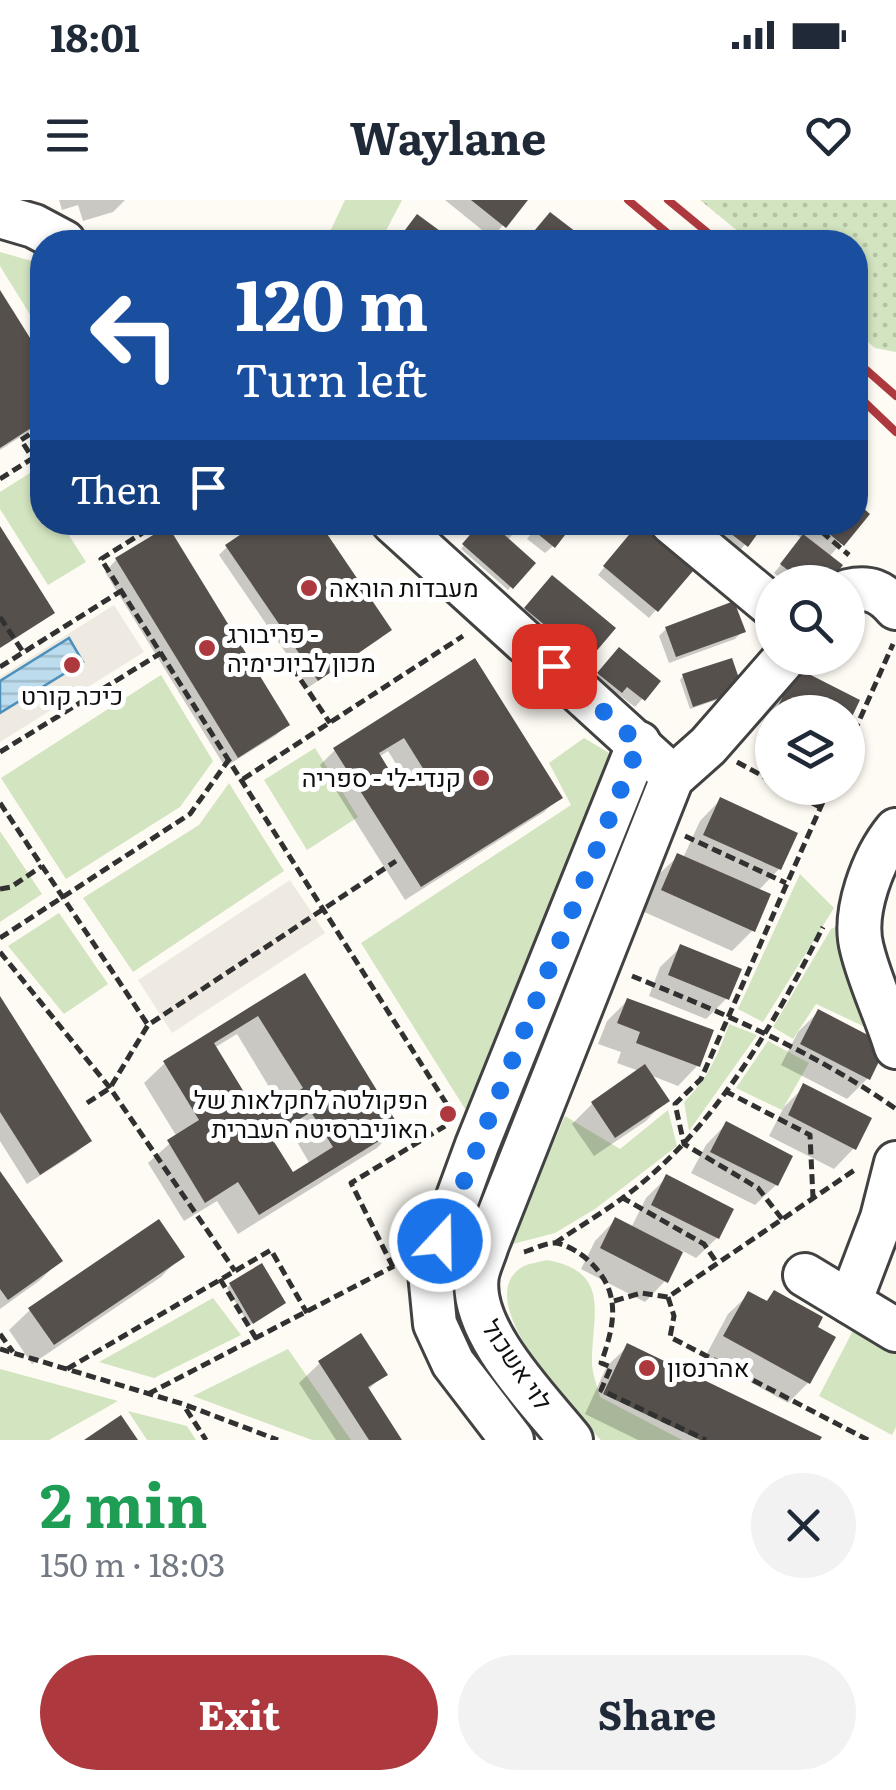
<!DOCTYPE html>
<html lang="en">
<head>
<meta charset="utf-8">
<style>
  :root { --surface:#fff; --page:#f2f2f3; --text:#1f2937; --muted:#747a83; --accent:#ad393e }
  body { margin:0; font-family:Literata,Heebo,serif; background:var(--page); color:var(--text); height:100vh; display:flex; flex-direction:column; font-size:38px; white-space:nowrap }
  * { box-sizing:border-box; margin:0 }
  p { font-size:32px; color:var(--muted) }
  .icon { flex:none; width:55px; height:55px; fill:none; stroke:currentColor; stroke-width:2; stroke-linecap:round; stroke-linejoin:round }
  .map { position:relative; height:1240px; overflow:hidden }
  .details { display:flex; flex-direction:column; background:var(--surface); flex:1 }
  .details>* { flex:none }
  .banner { position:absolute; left:30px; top:30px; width:838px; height:305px; border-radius:40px; box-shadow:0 2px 8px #0004; background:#1a4fa0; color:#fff; overflow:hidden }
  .buttons { position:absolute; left:755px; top:365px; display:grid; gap:20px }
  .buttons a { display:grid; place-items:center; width:110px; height:110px; border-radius:50%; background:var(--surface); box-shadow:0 2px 8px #0004; font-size:50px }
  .pin { position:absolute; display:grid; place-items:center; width:85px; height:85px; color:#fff; margin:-42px; border-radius:20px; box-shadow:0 5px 15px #0006 }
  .me { position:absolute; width:110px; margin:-55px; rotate:21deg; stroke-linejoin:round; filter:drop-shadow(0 0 8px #0008) }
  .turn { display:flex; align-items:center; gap:35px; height:210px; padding:0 40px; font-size:45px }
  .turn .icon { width:130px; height:130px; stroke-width:2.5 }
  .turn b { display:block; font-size:70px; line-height:85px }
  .then { display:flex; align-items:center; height:95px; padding:0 40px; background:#0003; gap:20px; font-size:38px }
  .round { display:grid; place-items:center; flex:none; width:105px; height:105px; border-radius:52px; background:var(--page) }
  .head { display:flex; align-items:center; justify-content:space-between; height:170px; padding:0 40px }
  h1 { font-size:60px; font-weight:700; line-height:75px; color:#1e9e55 }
  .primary-button { display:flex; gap:20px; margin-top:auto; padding:20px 40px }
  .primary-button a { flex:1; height:115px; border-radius:60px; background:var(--accent); color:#fff; font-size:40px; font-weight:700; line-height:115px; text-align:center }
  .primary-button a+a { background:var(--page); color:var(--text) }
  .status { display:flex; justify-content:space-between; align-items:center; height:70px; padding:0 50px; background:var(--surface); direction:ltr }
  .status svg { height:28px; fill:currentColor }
  header { display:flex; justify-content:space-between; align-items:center; height:130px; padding:0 40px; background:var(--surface); font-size:45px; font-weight:700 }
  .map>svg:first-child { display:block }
</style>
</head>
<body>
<div class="status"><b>18:01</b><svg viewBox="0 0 49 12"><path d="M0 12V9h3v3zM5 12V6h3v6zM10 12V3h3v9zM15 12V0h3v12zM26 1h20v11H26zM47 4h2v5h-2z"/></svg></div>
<header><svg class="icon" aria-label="menu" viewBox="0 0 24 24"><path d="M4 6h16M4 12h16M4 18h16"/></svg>Waylane<svg class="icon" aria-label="heart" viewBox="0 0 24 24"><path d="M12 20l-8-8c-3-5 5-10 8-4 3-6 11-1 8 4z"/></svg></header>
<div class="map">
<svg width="896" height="1240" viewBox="0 0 896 1240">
  <defs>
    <pattern id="grass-dots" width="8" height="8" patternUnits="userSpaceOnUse" patternTransform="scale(2.5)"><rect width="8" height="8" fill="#d3e4c0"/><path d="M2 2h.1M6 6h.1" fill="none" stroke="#b4c2a4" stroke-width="1.8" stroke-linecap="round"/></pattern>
    <pattern id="water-rules" width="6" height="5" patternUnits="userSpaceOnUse" patternTransform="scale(2.5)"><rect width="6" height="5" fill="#bddcee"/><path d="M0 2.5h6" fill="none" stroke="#a1bccb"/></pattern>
  </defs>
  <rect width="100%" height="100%" fill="#fdfbf3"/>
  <path fill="url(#grass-dots)" d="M 700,0 L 896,0 L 896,152 L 875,148 L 855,131 L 855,42 L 751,42 Z"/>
  <g fill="#d3e4c0">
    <path d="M 345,0 L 402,0 L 380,42 L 325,42 Z"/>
    <path d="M 0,52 L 42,64 L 42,134 L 0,66 Z"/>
    <path d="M 30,273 L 42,293 L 42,322 L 61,323 L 86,362 L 48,385 L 0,309 L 0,292 Z"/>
    <path d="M 161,475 L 213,561 L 180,607 L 66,679 L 1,578 Z"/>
    <path d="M 584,538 L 611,554 L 467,912 L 361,743 L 571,605 L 549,563 Z"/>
    <path d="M 315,548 L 358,617 L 307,650 L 264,580 Z"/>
    <path d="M 229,583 L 284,671 L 133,772 L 83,698 L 199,625 Z"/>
    <path d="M 0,631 L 42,694 L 0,722 Z"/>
    <path d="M 800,674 L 834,708 L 763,822 L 738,809 Z"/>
    <path d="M 59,713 L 108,784 L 64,814 L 8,746 Z"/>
    <path d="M 855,718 L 878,833 L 816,804 L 793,839 L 773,827 L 831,729 Z"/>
    <path d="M 729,824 L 757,835 L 689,931 L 684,902 C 708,879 718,855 729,824 Z"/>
    <path d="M 768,841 L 809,863 L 782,910 L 736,888 Z"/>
    <path d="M 668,910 L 677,946 L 595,1009 L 555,1033 L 509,1045 L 565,916 L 620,949 Z"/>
    <path d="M 547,1060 C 610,1072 593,1111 592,1158 C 591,1171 597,1185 600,1197 L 682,1240 L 601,1240 C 577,1213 465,1098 524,1066 C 531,1063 540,1062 547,1060 Z"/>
    <path d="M 213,1098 L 241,1135 L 154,1178 L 99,1162 Z"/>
    <path d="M 858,1121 L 896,1141 L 896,1227 L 892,1235 L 819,1196 Z"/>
    <path d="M 288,1149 L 351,1240 L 312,1240 L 193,1196 Z"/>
    <path d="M 0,1169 L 118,1201 L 49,1240 L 0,1240 Z"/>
    <path d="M 128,1211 L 187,1226 L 196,1240 L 147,1240 Z"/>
  </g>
  <g fill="#eeeae1">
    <path d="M 114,405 L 144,452 L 0,542 L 0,477 Z"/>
    <path d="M 290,680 L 325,733 L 172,833 L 138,780 Z"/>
  </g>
  <path fill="url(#water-rules)" stroke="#4e90bc" stroke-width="2.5" d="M 69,438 L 83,462 L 0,513 L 0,481 Z"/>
  <g fill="#0003" fill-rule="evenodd">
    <path d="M 59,0 L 125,0 L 113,12 L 83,21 L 78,5 L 62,10 Z"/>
    <path d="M 445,0 L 524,0 L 492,38 Z"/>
    <path d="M 417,17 L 451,42 L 396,42 Z"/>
    <path d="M 0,95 L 42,162 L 42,223 L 0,250 Z"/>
    <path d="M 855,304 L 867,314 L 829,357 L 840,366 L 827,382 L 786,382 L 774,373 L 802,339 L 782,322 L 855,322 Z"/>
    <path d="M 475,322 L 523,322 L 507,341 L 533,363 L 508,390 L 461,349 L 480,327 Z"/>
    <path d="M 540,322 L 553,346 L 545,353 L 527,339 Z"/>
    <path d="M 699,322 L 763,322 L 738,353 Z"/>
    <path d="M 630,335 L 689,371 L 649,418 L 598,375 Z"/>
    <path d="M 227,347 L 382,437 L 309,487 L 219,355 Z"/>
    <path d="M 116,360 L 287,525 L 275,536 L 225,567 L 105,372 Z"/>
    <path d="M 552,378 L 612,428 L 583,463 L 523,412 Z"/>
    <path d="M 666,429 L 743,431 L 735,439 L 669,463 L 659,436 Z"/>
    <path d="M 611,458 L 657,482 L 635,507 L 618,494 L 613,499 L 592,482 Z"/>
    <path d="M 474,462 L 560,597 L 544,612 L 405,700 L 320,565 L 335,550 ZM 388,551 L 408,583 L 398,589 L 379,557 Z"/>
    <path d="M 798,471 L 857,501 L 848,520 L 848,512 L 772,512 L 772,533 L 760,527 L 777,492 Z"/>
    <path d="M 683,476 L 737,493 L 690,509 L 680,480 Z"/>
    <path d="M 772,545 L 772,581 L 758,574 Z"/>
    <path d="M 785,588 L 822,588 L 811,601 Z"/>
    <path d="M 720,600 L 779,669 L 758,691 L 753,730 L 732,751 L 642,711 L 657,676 L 678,656 L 683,658 L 700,621 Z"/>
    <path d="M 681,747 L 727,798 L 706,819 L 649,796 L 660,767 Z"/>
    <path d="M 304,776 L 397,928 L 377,948 L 238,1034 L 217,1001 L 184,1021 L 148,963 L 177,937 L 144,883 L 165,863 ZM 237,834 L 280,905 L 258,919 L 214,848 ZM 290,930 L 310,964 L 292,975 L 271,942 Z"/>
    <path d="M 0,801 L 89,941 L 77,952 L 27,984 L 0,941 Z"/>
    <path d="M 627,801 L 698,865 L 678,886 L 650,875 L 666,900 L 646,921 L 594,956 L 572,924 L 592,904 L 639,871 L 617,863 L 621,852 L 598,844 L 607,821 Z"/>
    <path d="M 818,812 L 868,878 L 847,899 L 781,865 L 798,832 Z"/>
    <path d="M 804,887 L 854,948 L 834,969 L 769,936 L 784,907 Z"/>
    <path d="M 726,924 L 776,985 L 755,1005 L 691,973 L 706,945 Z"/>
    <path d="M 0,975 L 60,1061 L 39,1081 L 0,1109 Z"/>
    <path d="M 667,977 L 717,1038 L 696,1058 L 681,1050 L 665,1081 L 645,1102 L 581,1069 L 595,1041 L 615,1020 L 631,1028 L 646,998 Z"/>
    <path d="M 181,1056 L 161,1077 L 32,1164 L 9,1130 L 30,1110 Z"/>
    <path d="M 230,1085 L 280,1106 L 249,1125 L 227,1088 Z"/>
    <path d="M 774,1093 L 815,1128 L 808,1183 L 788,1203 L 705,1157 L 728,1114 L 749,1094 L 764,1103 Z"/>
    <path d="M 628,1146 L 818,1240 L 638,1240 L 585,1214 L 607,1166 Z"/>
    <path d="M 320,1163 L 384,1174 L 367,1191 L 397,1240 L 336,1240 L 299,1183 Z"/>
  </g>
  <g fill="#56504d" fill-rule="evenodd">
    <path d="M 471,0 L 528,0 L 506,28 Z"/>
    <path d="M 550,12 L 589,42 L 525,42 Z"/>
    <path d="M 417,14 L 455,42 L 414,42 L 402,34 Z"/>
    <path d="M 0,90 L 42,157 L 42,221 L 0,248 Z"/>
    <path d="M 855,301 L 870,314 L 844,346 L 815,322 L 855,322 Z"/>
    <path d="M 259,322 L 319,322 L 392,430 L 318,481 L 225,345 Z"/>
    <path d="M 481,322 L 490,322 L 536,363 L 513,389 L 462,344 Z"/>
    <path d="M 539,322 L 575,322 L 555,348 L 533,330 Z"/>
    <path d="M 716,322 L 766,322 L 748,347 Z"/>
    <path d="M 638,324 L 693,371 L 658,412 L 603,366 Z"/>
    <path d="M 0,326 L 55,413 L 0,448 Z"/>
    <path d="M 168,326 L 290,525 L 238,558 L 115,358 Z"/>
    <path d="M 803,334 L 843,365 L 830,382 L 803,382 L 780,364 Z"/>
    <path d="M 552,375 L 616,428 L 588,461 L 524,408 Z"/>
    <path d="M 734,401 L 746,432 L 676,457 L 665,427 Z"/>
    <path d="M 619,447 L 661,481 L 645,501 L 627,487 L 622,493 L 597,473 Z"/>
    <path d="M 475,458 L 563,598 L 421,687 L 333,548 ZM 404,538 L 424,570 L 399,586 L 379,553 Z"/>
    <path d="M 732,458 L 743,490 L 693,507 L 682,474 Z"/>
    <path d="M 797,468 L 860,500 L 848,525 L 848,512 L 792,512 L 778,506 Z"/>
    <path d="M 720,597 L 798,633 L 781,670 L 703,635 Z"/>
    <path d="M 677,653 L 771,694 L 755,732 L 661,690 Z"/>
    <path d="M 680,744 L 742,769 L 729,800 L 668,775 Z"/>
    <path d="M 305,773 L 400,928 L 259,1015 L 238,982 L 205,1003 L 167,940 L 199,920 L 163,861 ZM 258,816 L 303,888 L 258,915 L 214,843 ZM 311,912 L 333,947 L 293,972 L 271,937 Z"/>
    <path d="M 0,796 L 92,941 L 40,975 L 0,912 Z"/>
    <path d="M 627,798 L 714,830 L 700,867 L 636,843 L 640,832 L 617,823 Z"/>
    <path d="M 818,809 L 887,845 L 870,880 L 800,844 Z"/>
    <path d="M 645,864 L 670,901 L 615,938 L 591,902 Z"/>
    <path d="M 803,883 L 872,918 L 856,950 L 788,915 Z"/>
    <path d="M 726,921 L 793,956 L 778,986 L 710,952 Z"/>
    <path d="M 0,971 L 63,1061 L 8,1100 L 0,1089 Z"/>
    <path d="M 666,974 L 734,1009 L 719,1039 L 651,1005 Z"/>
    <path d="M 615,1017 L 683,1052 L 668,1083 L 600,1048 Z"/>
    <path d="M 159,1019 L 185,1057 L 54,1145 L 28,1108 Z"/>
    <path d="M 262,1063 L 286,1103 L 253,1124 L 229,1083 Z"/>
    <path d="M 774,1090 L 823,1117 L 818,1127 L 836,1137 L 810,1184 L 723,1136 L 748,1091 L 767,1101 Z"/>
    <path d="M 361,1133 L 388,1175 L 368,1187 L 402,1240 L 369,1240 L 318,1161 Z"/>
    <path d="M 627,1143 L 822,1237 L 820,1240 L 700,1240 L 603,1194 Z"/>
    <path d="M 121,1215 L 138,1240 L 84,1240 Z"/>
  </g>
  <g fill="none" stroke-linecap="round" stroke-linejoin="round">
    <defs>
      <g id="minor">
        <path d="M 0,16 L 34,26 L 64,42"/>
        <path d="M 393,322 L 659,564"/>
        <path d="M 671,322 L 772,406"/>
        <path d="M 848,391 C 869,386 881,391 896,408"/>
        <path d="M 896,630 C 873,658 852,713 862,749 C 870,782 886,814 896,847"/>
        <path d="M 805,1075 L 896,1130"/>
        <path d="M 850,1102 L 882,1018 L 896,963"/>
        <path d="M 512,1240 L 453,1163 L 435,1124 L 430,1073 L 477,945 L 639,543"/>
        <path d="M 571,1240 C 539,1200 468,1130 477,1075 C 479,1065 484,1055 487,1045 L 672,578 L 708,546 L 785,458"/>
      </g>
    </defs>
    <use href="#minor" stroke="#424242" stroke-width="48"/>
    <g stroke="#313131" stroke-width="5" stroke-dasharray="10 5" stroke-linecap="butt">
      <path d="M 42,226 L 21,240 L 42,273"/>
      <path d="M 0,279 L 33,258"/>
      <path d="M 74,322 L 79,329 L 90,322"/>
      <path d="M 160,322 L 101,359 L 453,914"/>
      <path d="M 810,322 L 849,355"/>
      <path d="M 0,417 L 23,452"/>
      <path d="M 284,455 L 330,523"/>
      <path d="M 0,467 L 121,391"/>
      <path d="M 848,546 L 893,444"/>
      <path d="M 0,552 L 161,453"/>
      <path d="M 737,562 L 772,581"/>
      <path d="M 243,579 L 463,436"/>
      <path d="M 784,588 L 820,607"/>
      <path d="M 0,603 L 148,825"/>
      <path d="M 685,636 L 786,683"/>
      <path d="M 0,689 L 11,687 L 42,666"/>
      <path d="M 0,738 L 190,614 L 230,558"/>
      <path d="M 0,752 L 110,888 L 235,1071"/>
      <path d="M 632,776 C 723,813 815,852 896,909"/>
      <path d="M 725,891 L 810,935 L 813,998"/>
      <path d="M 87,903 L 110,888 L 148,825 L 396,661"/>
      <path d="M 621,997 L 704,1044 L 717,1063"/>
      <path d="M 782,1019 L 758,988 L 684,944 L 675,904 L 701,879 L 829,588"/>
      <path d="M 555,1043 C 586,1022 621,1002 649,977 C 725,911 778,816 823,727"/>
      <path d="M 524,1052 C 532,1050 545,1043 554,1043 C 565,1043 582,1054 589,1061 C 622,1092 615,1124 601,1163 L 611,1167 L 601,1190 L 706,1240"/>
      <path d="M 393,1067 L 351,983 L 445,926"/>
      <path d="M 220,1079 L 257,1140"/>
      <path d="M 668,1097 L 674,1116 L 670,1137 L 868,1240"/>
      <path d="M 614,1101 L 641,1093 L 668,1097 L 856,969"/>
      <path d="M 0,1134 L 13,1152"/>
      <path d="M 0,1149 L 183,1204 L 278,1240"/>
      <path d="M 67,1169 L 271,1050 L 307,1113"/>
      <path d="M 148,1194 L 394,1066"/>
      <path d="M 186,1209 L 206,1240"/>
    </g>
    <use href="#minor" stroke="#fff" stroke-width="42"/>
    <g stroke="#ad393e" stroke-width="8">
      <path d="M 628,0 L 678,42"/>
      <path d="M 668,0 L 719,42"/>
      <path d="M 855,160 L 896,196"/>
      <path d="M 855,193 L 896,232"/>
    </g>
  </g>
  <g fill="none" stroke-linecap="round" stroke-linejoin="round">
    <path stroke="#1a73e8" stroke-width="18" stroke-dasharray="0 32.4" d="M 440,1041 L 639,544 L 554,466"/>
  </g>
  <g fill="#ad393e" stroke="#fff" stroke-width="4">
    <circle cx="309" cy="388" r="10"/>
    <circle cx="207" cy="448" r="10"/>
    <circle cx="72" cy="465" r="10"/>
    <circle cx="481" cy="578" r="10"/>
    <circle cx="448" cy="914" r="10"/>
    <circle cx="647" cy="1168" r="10"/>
  </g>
  <g text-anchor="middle" stroke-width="10" stroke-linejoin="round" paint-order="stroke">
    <g font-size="25" fill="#0f0f0f" stroke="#fff" text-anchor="start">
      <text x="329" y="397">מעבדות הוראה</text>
      <text x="227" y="443">פריבורג -<tspan x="227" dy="29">מכון לביוכימיה</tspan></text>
      <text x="72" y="505" text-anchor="middle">כיכר קורט</text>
      <text x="461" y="587" text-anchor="end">קנדי-לי - ספריה</text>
      <text x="428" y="909" text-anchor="end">הפקולטה לחקלאות של<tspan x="428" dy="29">האוניברסיטה העברית</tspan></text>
      <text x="667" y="1177">אהרנסון</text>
    </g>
    <g font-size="25" fill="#0f0f0f" stroke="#fff">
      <text transform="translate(517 1165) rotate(56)" y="9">לוי אשכול</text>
    </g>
  </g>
</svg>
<div class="buttons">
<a><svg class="icon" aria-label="search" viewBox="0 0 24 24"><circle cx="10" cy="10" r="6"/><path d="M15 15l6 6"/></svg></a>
<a><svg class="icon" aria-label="layers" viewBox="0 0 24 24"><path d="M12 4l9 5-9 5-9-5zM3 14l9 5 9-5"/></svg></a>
</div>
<div class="pin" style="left:554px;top:466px;background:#d93025"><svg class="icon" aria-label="arrive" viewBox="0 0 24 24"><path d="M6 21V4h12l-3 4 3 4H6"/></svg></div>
<svg class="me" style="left:440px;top:1041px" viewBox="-20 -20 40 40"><circle r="17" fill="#1a73e8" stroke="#fff" stroke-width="3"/><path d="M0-11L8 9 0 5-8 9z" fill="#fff"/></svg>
<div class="banner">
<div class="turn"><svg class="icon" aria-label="left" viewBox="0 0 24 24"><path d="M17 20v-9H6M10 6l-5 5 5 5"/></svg><div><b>120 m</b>Turn left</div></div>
<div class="then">Then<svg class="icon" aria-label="arrive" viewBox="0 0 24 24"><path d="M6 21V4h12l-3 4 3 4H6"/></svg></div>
</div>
</div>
<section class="details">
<div class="head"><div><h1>2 min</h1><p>150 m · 18:03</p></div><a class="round"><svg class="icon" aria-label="close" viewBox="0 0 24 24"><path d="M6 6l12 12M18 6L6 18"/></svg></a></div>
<div class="primary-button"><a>Exit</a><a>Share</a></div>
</section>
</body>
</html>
